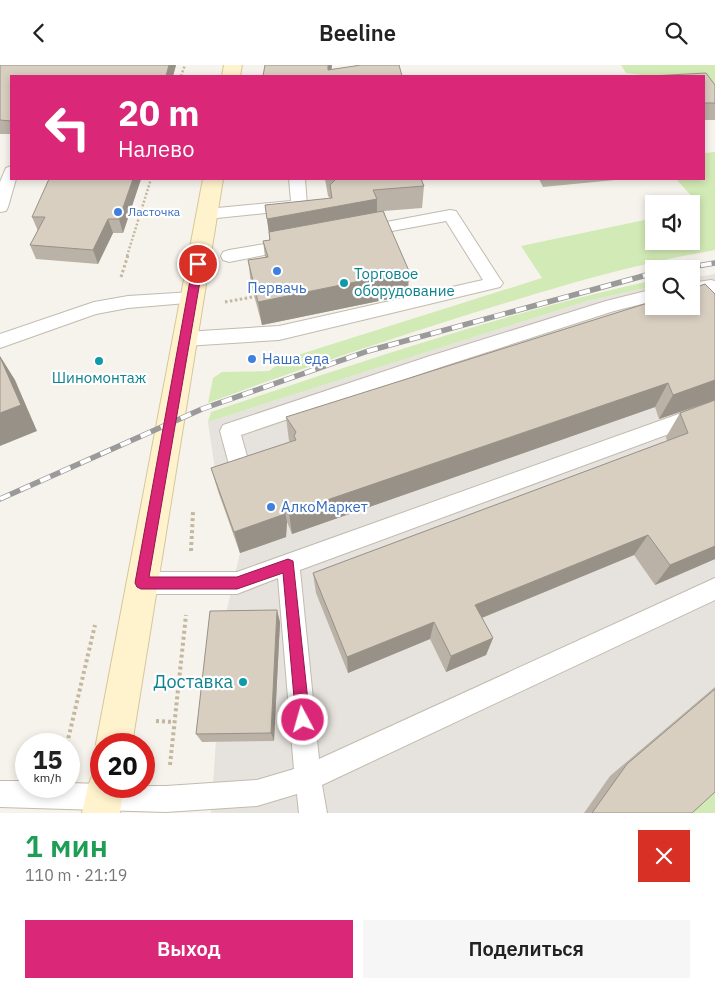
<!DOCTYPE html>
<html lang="ru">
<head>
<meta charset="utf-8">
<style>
  :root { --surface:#fff; --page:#f6f6f6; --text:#222; --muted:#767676; --accent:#db2777 }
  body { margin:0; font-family:"IBM Plex Sans",sans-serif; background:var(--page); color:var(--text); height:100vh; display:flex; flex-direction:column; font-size:19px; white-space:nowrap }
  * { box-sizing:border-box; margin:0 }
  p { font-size:16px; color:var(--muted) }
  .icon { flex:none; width:28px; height:28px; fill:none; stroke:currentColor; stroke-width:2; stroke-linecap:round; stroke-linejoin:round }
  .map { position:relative; height:748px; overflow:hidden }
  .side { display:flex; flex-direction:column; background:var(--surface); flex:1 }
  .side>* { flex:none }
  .guide { position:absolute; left:10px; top:10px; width:695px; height:105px; border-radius:0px; box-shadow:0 2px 8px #0003; background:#db2777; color:#fff; overflow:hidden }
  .tools { position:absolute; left:645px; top:130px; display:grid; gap:10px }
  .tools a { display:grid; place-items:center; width:55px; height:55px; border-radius:0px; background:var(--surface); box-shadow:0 2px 8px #0003; font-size:25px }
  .speed { position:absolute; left:15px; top:668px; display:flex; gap:10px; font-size:25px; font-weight:700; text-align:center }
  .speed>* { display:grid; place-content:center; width:65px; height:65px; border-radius:50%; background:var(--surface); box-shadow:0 2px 8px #0003; line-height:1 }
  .speed small { font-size:12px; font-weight:400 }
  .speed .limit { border:8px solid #d22; background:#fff; color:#111 }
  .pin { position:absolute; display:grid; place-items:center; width:42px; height:42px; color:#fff; margin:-21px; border:2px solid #fff; border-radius:50%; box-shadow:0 1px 5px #0007 }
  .me { position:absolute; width:55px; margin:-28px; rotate:354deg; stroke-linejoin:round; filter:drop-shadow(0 0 4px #0008) }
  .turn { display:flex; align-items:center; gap:18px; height:105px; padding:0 25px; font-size:22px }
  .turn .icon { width:65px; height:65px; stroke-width:2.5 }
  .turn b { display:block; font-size:35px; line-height:42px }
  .round { display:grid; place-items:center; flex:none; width:52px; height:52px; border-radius:0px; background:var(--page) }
  .head { display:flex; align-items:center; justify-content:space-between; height:85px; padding:0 25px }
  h1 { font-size:30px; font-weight:600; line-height:38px; color:#1e9e55 }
  .action { display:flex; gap:10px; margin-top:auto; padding:10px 25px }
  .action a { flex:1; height:58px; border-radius:0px; background:var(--accent); color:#fff; font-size:20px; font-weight:600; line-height:58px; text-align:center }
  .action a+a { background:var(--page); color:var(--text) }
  header { display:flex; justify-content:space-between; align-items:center; height:65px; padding:0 25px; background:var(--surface); font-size:22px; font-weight:600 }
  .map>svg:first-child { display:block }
</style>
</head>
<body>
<header><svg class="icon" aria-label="back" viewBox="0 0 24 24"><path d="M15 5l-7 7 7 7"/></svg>Beeline<svg class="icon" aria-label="search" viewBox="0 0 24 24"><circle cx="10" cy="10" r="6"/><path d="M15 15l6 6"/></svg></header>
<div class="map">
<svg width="715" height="748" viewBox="0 0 715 748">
  <rect width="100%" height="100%" fill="#f6f3ec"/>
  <path fill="#e6e2dd" d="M 715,209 L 715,717 L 680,748 L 211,748 L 224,557 L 240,488 L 218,426 L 208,357 L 587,236 L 654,221 L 654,241 L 691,241 L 691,213 Z"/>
  <g fill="#d2eab5">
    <path d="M 621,0 L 715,0 L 715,22 L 704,11 L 649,11 L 626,8 Z"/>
    <path d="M 715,87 L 715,185 C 633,199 553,223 473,248 C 384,276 296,305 208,338 L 213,313 L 222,307 L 269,306 L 285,294 L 542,213 L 521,181 L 654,153 L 654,176 L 691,176 L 691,145 L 694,145 L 696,136 L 676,114 L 704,114 L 704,88 Z"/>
    <path d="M 654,215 L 654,221 L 587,236 L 208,357 L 211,347 C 357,298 503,248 654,215 Z"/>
    <path d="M 715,717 L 715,748 L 680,748 Z"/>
  </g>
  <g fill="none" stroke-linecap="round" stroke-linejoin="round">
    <defs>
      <g id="lane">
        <path d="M 11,101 L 11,114 L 16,114 L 8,142 L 6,146 L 0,147 L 0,117 L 6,103 Z"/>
        <path d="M 289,114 L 305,114 L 307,140 L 304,144 L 207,154 L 201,153 L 199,149 L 201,145 L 207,144 L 291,136 Z"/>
        <path d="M 450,145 L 456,146 L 500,214 L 503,218 L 500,222 L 279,275 L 185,281 L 179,279 L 176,274 L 179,269 L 185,267 L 279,261 L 483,215 L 446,156 L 365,171 L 359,170 L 357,166 L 359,162 L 365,161 Z"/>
        <path d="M 289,175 L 295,176 L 297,180 L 295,184 L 229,197 L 223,195 L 221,191 L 223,187 L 229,185 Z"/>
        <path d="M 711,215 L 715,216 L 715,233 L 709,231 L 707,228 L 691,230 L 691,218 Z"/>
        <path d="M 654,224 L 654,236 L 614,246 L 444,301 L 241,370 L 248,395 L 254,393 L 261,396 L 264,402 L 261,408 L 241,416 L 234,413 L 231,407 L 220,366 L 223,360 L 430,291 L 606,236 Z"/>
        <path d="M 192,227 L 198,229 L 201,233 L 198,237 L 128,243 L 96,249 L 0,283 L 0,269 L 94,237 L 128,231 Z"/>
        <path d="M 715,336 L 715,352 L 300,505 L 319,694 L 715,513 L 715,535 L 322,720 L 327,748 L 299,748 L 297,729 L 257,741 L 166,747 L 0,742 L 0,716 L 26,716 L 26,721 L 69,721 L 69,718 L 101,719 L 101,721 L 166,721 L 257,715 L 294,704 L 278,513 L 237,529 L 141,529 L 133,525 L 130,518 L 133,511 L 141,507 L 237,507 Z"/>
      </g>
      <g id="secondary">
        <path d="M 224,0 L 242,0 L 240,11 L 222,11 Z"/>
        <path d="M 203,114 L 223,114 L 132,679 L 101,679 L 101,691 L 96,679 Z"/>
        <path d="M 101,705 L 101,721 L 124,721 L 120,748 L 82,748 L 88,721 L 93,708 Z"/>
      </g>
    </defs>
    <use href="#lane" stroke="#c2bbae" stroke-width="2"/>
    <use href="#secondary" stroke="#d6c79b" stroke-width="2"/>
    <g stroke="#c4b79f" stroke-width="2.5" stroke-dasharray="2 2" stroke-linecap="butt">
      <path d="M 181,11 L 185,0"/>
      <path d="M 127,191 L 151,114"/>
    </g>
    <g stroke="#c4b79f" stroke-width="3" stroke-dasharray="2.5 2.5" stroke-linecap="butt">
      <path d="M 121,212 L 128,190"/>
      <path d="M 225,237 L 258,231"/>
    </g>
    <g stroke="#c4b79f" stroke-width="4" stroke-dasharray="3 3" stroke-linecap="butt">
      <path d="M 191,486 L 193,447"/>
      <path d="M 156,656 L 174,657"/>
      <path d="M 67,679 L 95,560"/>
      <path d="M 170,700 L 186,550"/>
    </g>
    <use href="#lane" fill="#fff" fill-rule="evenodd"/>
    <use href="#secondary" fill="#fff3cd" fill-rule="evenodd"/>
    <defs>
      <g id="rail">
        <path d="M 679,204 L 715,198"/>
        <path d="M 0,434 L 202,344 L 368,286 L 654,208"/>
      </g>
    </defs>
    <use href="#rail" stroke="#9a9a9a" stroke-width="5.5"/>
    <use href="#rail" stroke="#fff" stroke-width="4" stroke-dasharray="11" stroke-linecap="butt"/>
  </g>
  <g fill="#bab2a6">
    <path d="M 0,0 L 176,0 L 173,11 L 11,11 L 11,69 L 0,69 Z"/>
    <path d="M 704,11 L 715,20 L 715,55 L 704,55 Z"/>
    <path d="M 141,114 L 123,168 L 113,168 L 98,199 L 36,194 L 30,180 L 38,166 L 32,152 Z"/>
    <path d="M 325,114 L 421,114 L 424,121 L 422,143 L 384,146 L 408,230 L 262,260 L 251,219 L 248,195 L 265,192 L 263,176 L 270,175 L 265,140 L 330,133 L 328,131 Z"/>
    <path d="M 539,114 L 625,114 L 543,122 Z"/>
    <path d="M 705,219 L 715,229 L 715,494 L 655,520 L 634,490 L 482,553 L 493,573 L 486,590 L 446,607 L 430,574 L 348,608 L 316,528 L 313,508 L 667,376 L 666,372 L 680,348 L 711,336 L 659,354 L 655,342 L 292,469 L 287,457 L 286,472 L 240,488 L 218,426 L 211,403 L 290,377 L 289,376 L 286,352 L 654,236 L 654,241 L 691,241 L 691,224 Z"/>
    <path d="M 280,557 L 274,676 L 202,677 L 196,669 Z"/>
    <path d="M 715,622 L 715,727 L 692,748 L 584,748 L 610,711 Z"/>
  </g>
  <g fill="#979187">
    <path d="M 169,0 L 176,0 L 173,11 L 166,11 Z"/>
    <path d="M 328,0 L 332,0 L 331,11 L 328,5 Z"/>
    <path d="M 133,114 L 141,114 L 123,168 L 119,154 Z"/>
    <path d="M 377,134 L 377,156 L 270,176 L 267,154 Z"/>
    <path d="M 108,154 L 113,168 L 98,199 L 93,185 Z"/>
    <path d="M 409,206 L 408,230 L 262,260 L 258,237 Z"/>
    <path d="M 0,291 L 15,315 L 37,366 L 0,381 Z"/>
    <path d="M 715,315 L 715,335 L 659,354 L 673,330 Z"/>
    <path d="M 668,318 L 655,342 L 292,469 L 289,448 Z"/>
    <path d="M 283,435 L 287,457 L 286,472 L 240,488 L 234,467 Z"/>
    <path d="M 648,470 L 634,490 L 469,558 L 475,540 Z"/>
    <path d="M 715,481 L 715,494 L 655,520 L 670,500 Z"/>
    <path d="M 277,545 L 280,557 L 274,676 L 271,668 Z"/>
    <path d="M 434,557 L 430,574 L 348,608 L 347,592 Z"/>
    <path d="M 493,573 L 486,590 L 446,607 L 451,591 Z"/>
  </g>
  <g fill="#d8cfc1" stroke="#979187">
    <path d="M 0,0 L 169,0 L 166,11 L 11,11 L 11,56 L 0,55 Z"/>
    <path d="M 265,0 L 328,0 L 328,5 L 361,0 L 399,0 L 402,11 L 263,11 Z"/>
    <path d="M 706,8 L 715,20 L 715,38 L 704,38 L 704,11 L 652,11 Z"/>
    <path d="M 49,114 L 133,114 L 119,154 L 108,154 L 93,185 L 30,180 L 45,152 L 32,152 Z"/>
    <path d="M 334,114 L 421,114 L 424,121 L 373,125 L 377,134 L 267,154 L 265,140 L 332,133 L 330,120 L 335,115 Z"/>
    <path d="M 383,146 L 409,206 L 258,237 L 248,195 L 268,192 L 263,176 L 270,175 L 269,167 Z"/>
    <path d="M 705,219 L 715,229 L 715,315 L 673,330 L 668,318 L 289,448 L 283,435 L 282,450 L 234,467 L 211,403 L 296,375 L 294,371 L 296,367 L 286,352 L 654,236 L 654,241 L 691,241 L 691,224 Z"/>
    <path d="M 0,292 L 21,340 L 0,348 Z"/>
    <path d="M 715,335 L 715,481 L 670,500 L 648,470 L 475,540 L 493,573 L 451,591 L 434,557 L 347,592 L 313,508 L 688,368 L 680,348 Z"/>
    <path d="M 277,545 L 271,668 L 196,669 L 210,546 Z"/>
    <path d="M 715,624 L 715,727 L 692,748 L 592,748 L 627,699 Z"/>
  </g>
  <path fill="#db2777" stroke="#8e194d" d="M 198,196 L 203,199 L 149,512 L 237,512 L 288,494 L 293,496 L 310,655 L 308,660 L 303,662 L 298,660 L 296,655 L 283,508 L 237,524 L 141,524 L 137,522 L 135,518 L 193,199 Z"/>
  <g fill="#3f7fe0" stroke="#fff" stroke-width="2">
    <circle cx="118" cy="147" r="5"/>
    <circle cx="277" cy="206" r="5"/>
    <circle cx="252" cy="294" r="5"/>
    <circle cx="271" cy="442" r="5"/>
  </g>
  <g fill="#0f9aa8" stroke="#fff" stroke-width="2">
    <circle cx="344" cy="218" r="5"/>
    <circle cx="99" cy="296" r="5"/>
    <circle cx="243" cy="617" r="5"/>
  </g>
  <g text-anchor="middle" stroke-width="4.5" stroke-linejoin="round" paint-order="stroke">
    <g font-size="12" fill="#366cbe" stroke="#fff" text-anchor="start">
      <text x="128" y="151">Ласточка</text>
    </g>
    <g font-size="15" fill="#0d838f" stroke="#fff" text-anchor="start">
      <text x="354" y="214">Торговое<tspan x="354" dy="17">оборудование</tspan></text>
      <text x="99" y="318" text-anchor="middle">Шиномонтаж</text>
    </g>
    <g font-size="15" fill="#366cbe" stroke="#fff" text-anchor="start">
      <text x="277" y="228" text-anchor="middle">Первачь</text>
      <text x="262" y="299">Наша еда</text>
      <text x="281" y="447">АлкоМаркет</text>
    </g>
    <g font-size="18" fill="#0d838f" stroke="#fff" text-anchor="end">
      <text x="233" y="623">Доставка</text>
    </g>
  </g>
</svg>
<div class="tools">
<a><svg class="icon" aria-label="sound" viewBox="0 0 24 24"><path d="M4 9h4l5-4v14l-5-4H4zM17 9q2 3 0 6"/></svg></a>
<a><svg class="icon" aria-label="search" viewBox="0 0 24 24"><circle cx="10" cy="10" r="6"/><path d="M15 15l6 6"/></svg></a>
</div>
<div class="speed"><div>15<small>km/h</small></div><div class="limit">20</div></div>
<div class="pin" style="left:198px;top:199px;background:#d93025"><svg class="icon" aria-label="arrive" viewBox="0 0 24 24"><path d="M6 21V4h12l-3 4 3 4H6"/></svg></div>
<svg class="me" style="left:303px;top:655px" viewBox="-20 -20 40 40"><circle r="17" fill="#db2777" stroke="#fff" stroke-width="3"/><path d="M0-11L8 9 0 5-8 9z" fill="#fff"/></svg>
<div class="guide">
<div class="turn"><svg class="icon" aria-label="left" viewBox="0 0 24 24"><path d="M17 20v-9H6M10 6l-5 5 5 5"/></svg><div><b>20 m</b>Налево</div></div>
</div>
</div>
<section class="side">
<div class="head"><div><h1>1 мин</h1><p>110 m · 21:19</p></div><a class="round" style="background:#d93025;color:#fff"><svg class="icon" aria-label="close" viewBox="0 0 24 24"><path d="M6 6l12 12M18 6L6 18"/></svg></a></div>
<div class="action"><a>Выход</a><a>Поделиться</a></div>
</section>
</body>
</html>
